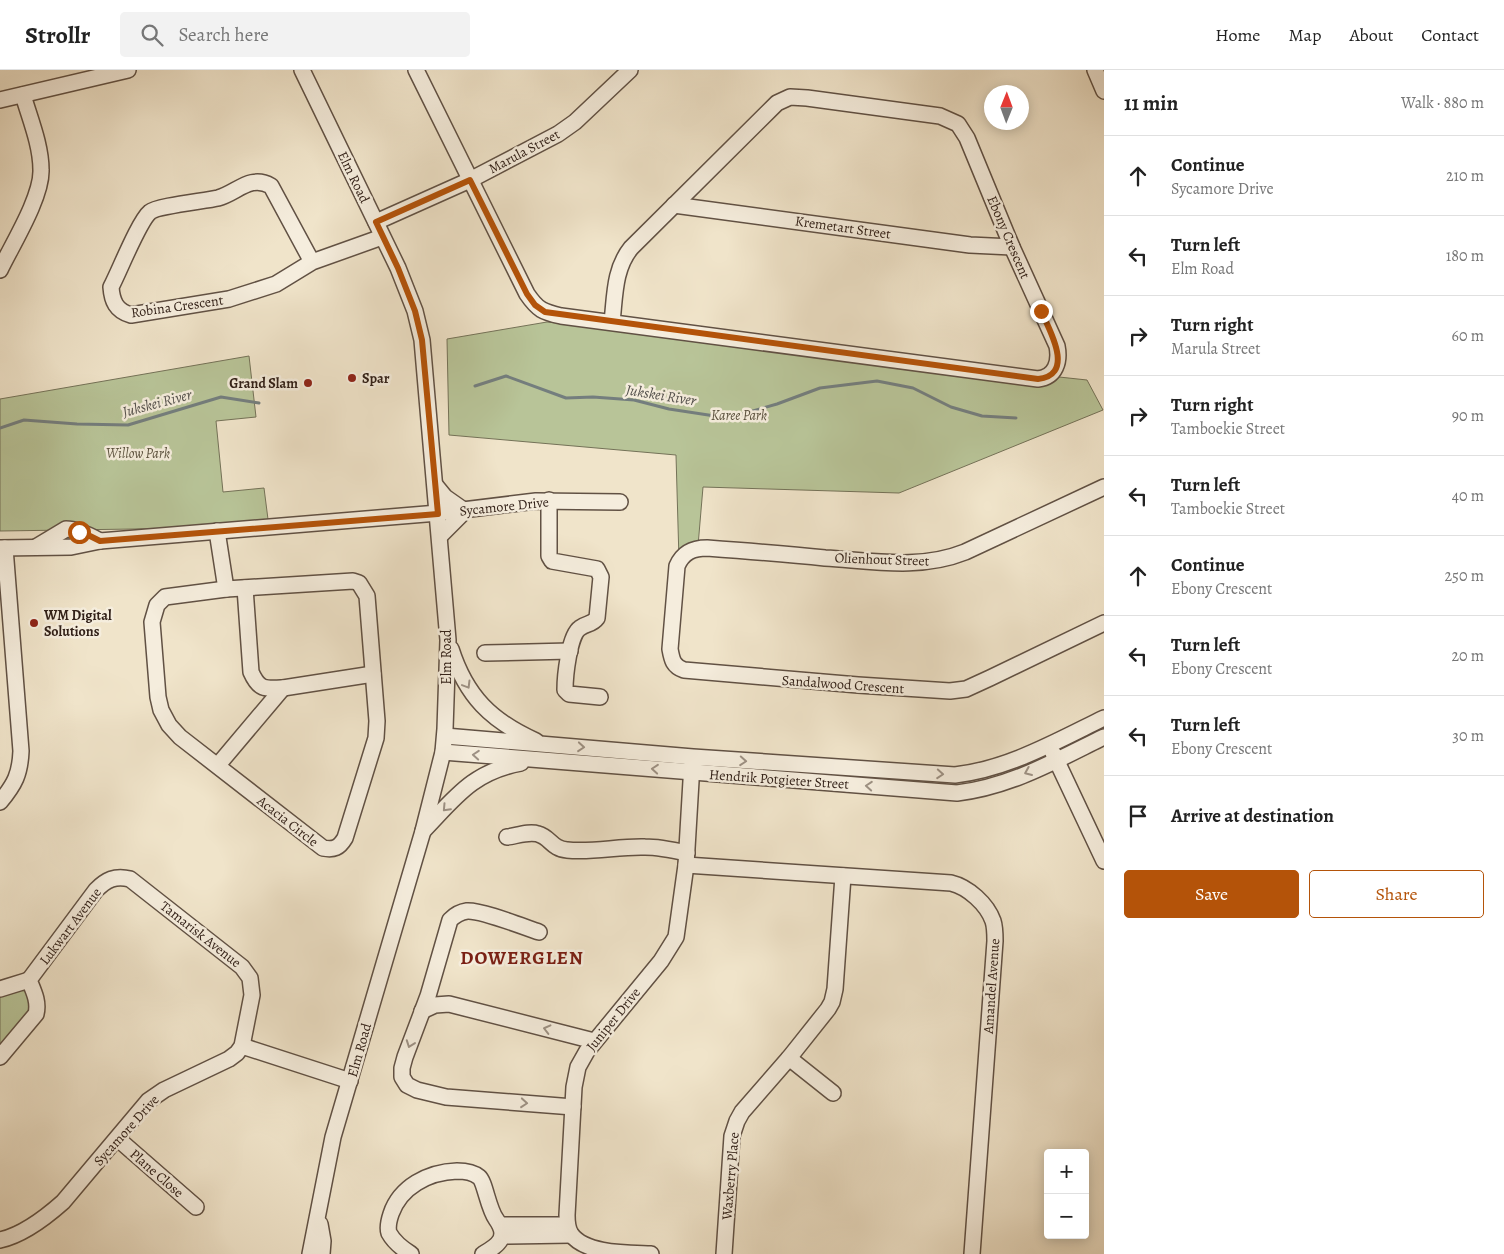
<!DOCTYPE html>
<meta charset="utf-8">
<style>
body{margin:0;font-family:Alegreya,serif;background:#f2f2f2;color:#222}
.controls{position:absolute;right:15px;bottom:15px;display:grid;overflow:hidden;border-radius:5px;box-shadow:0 2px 12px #0003}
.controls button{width:45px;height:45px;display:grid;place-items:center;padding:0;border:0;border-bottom:1px solid #e0e0e0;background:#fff;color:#222;font:25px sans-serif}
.compass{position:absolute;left:984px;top:15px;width:45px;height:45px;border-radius:50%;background:#fff;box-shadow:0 2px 12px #0003;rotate:1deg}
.stop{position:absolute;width:15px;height:15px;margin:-11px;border:4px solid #b45309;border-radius:50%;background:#fff}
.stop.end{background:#b45309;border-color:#fff;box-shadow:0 1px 5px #0008}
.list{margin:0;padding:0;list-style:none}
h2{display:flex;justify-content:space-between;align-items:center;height:65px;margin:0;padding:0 20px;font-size:21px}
h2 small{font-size:16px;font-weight:400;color:#767676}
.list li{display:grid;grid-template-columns:32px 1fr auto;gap:15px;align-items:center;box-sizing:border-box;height:80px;padding:0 20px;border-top:1px solid #e0e0e0}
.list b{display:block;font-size:19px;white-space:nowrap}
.list p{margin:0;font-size:16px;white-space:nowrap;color:#767676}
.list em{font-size:16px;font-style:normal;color:#767676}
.actions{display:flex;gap:10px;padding:15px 20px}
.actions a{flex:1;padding:11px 0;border:1px solid #b45309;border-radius:5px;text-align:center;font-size:18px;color:#b45309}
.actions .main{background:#b45309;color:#fff}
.icon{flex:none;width:28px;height:28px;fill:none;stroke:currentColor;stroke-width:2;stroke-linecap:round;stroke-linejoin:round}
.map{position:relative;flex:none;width:1104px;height:1184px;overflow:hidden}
header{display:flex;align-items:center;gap:30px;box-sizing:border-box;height:70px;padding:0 25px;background:#fff;border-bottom:1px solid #e0e0e0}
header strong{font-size:24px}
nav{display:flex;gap:28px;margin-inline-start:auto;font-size:18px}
.search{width:350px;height:45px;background:#f2f2f2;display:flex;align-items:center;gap:12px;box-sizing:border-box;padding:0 18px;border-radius:5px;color:#767676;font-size:19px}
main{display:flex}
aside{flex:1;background:#fff}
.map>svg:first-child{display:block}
.green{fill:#b8c498;stroke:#747258}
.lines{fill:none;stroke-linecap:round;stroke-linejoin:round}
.stream{stroke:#747e7e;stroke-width:3}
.minor-casing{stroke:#615144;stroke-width:18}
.minor{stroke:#f5eddd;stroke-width:15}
.oneway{stroke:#9d9184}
.route{stroke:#b45309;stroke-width:6}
.poi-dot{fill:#8f2418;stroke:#f5eddd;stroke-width:2}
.labels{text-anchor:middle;stroke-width:5;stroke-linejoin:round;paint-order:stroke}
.street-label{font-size:14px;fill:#312018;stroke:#f5eddd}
.poi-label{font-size:14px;font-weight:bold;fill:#312018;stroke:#f5eddd;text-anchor:start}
.park-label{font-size:14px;font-style:italic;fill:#5a513e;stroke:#f5eddd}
.water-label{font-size:15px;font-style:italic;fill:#524f4b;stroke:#f5eddd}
.district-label{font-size:19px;font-weight:bold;letter-spacing:1px;fill:#7a1f14;stroke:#f5eddd}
</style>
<header>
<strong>Strollr</strong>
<div class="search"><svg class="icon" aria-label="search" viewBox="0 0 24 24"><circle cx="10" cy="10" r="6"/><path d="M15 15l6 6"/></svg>Search here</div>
<nav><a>Home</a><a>Map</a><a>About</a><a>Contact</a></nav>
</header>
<main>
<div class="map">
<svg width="1104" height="1184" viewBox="0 0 1104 1184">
<rect width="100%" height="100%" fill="#f0e4ca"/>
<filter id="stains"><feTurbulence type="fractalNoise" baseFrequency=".004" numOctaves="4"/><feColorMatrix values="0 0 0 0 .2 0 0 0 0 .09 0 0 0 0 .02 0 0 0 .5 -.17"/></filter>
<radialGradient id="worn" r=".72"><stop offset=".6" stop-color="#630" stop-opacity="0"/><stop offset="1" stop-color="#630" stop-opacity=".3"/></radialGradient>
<g class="green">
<path d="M547,252l540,58 16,30 -204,83 -196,-6 -5,59 -19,14 -3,-105 -227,-20 -2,-96z"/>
<path d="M249,286l7,61 -40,4 7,71 41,-4 5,39 -269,4v-132z"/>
<path d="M17,920l8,1 5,6 2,13 -32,38v-53z"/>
</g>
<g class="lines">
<g class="stream">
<path d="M475,316l31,-10 60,22 27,-1 41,3 35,9 59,9 49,-14 43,-16 57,-7 36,7 38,19 31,9 34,2"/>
<path d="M0,358l24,-8 53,4 51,1 93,-28 38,6"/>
</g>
<g class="minor-casing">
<g id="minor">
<path d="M302,0l96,198 17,43 7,29 26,300 -3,89 -2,23 -20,79 -90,306 -23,117"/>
<path d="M416,0l111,224c11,16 16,18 34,22l477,63c18,-2 22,-18 19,-33l-45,-99 -45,-109 -9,-14 -18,-8 -133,-18 -17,-1 -13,6 -146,145c-17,21 -16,48 -19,74"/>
<path d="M1095,0l9,21"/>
<path d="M0,30l128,-30"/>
<path d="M674,135l296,40 42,2"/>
<path d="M376,152l94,-42 88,-46 17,-12 55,-52"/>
<path d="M312,192l-41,-76c-21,-12 -34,7 -53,12 -13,3 -61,8 -68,14 -11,9 -31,60 -39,75 1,14 5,24 20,28l98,-16 47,-15 36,-22 70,-25"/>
<path d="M0,200c12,-25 42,-73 41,-100 0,-25 -11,-51 -18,-75"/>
<path d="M436,416l9,11 20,14 -25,25"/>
<path d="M1104,417l-139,65c-45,18 -92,9 -140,6 -39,-4 -78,-7 -118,-10 -14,0 -24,4 -30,18l-7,83c2,11 3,17 14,21l174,15 92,6 16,-2 24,-11 114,-55"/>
<path d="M549,430v56l3,5 45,8 4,8 -4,41c-5,7 -11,5 -17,10 -11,7 -15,49 -15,62l4,4 31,3"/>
<path d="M217,461l9,58"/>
<path d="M36,477l30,-18c11,0 25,7 34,12"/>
<path d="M0,478l71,-1 29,-6 338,-28 98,-12 84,1"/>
<path d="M353,511l6,2 8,13 10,125 -1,17 -31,100c-6,10 -11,12 -22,10l-143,-111 -11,-12 -8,-15 -3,-13 -6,-75 5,-17 8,-8 61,-8z"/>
<path d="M245,518l6,84c8,18 14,17 32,16l90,-14"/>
<path d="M451,579c15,47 40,72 85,92"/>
<path d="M485,583l85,-2"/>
<path d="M445,666l248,21 262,18c53,-6 102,-34 149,-57"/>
<path d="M443,682l514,41c53,-6 100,-33 147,-56"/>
<path d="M1053,683l51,108"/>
<path d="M218,695l65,-77"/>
<path d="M0,732c15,-18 20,-28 21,-51l-16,-203"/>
<path d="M423,761c32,-33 49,-59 98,-68"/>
<path d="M507,767c9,-1 22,-6 31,-3 12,3 14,15 29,16 25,3 52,-4 78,-3 14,0 28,3 42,6"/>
<path d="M686,795l265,18c17,4 36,21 42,38 2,6 2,14 2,20l-23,313"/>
<path d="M539,862c-15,-5 -58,-22 -72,-21 -7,1 -12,4 -17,9l-22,76 -23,61 -3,11v9l5,8 10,5 29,7 127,10"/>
<path d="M0,919l29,-9"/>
<path d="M422,941l13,-6 14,-1 145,37"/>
<path d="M242,976l108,35"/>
<path d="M0,987l36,-43c3,-12 -2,-22 -7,-34l67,-90c10,-10 19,-15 34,-11l112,88 8,11 2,17 -10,51 -5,7 -8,6 -65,31 -16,11 -85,101c-18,16 -40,33 -63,38"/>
<path d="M789,988l44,35"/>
<path d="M118,1069l78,68"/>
<path d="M320,1154l3,17 -1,13"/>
<path d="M500,1155h59"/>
<path d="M502,1166l69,-1"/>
<path d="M411,1184c-8,-5 -17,-12 -22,-21 -2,-6 0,-13 2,-19 9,-27 37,-42 66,-43 7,0 16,1 22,6 6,5 9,31 17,42 13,18 3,26 -13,35"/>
<path d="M651,1184c-24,-1 -66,0 -80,-20 -4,-6 -4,-13 -4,-19l7,-128 4,-20 9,-16 74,-90 15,-24 10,-72 6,-101"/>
<path d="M724,1184l8,-118 5,-15 5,-9 47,-54 39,-49 4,-7 3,-13 8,-113"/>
</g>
</g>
<use href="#minor" class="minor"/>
</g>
<defs><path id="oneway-chevron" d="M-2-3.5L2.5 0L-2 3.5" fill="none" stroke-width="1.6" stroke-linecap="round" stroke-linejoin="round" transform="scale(1.25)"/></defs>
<g class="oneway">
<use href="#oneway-chevron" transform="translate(467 615) rotate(59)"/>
<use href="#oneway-chevron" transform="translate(581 677) rotate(5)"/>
<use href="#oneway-chevron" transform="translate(476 685) rotate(-176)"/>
<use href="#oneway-chevron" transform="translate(743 691) rotate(4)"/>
<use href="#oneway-chevron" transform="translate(655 699) rotate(-175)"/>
<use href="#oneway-chevron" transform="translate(1028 702) rotate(157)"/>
<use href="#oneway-chevron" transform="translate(940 704) rotate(4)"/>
<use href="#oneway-chevron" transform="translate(869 716) rotate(-176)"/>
<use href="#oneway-chevron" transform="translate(446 738) rotate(133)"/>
<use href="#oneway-chevron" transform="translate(547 959) rotate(-166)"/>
<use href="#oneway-chevron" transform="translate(410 974) rotate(110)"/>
<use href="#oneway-chevron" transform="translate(524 1033) rotate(5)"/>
</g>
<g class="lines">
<path class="route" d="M79,462l11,4 10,5 338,-27 -16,-174 -7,-29 -17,-43 -22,-46 94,-42 57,114 8,11 10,7 493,67c38,-4 11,-50 3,-68"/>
</g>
<g class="poi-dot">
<circle cx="352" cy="308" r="5"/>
<circle cx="308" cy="313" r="5"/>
<circle cx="34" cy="553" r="5"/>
</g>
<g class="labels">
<g class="street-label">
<text transform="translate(524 81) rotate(-28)" y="5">Marula Street</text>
<text transform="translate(354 107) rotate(64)" y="5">Elm Road</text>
<text transform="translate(843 157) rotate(8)" y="5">Kremetart Street</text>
<text transform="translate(1009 167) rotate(67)" y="5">Ebony Crescent</text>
<text transform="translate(177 236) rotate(-8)" y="5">Robina Crescent</text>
<text transform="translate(504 436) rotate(-6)" y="5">Sycamore Drive</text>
<text transform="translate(882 489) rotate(2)" y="5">Olienhout Street</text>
<text transform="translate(446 587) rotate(-90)" y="5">Elm Road</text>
<text transform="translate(843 614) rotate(4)" y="5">Sandalwood Crescent</text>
<text transform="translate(779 709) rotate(4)" y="5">Hendrik Potgieter Street</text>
<text transform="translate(288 751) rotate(38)" y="5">Acacia Circle</text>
<text transform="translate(70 856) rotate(-53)" y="5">Lukwart Avenue</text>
<text transform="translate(201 864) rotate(38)" y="5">Tamarisk Avenue</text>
<text transform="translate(991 916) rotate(-86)" y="5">Amandel Avenue</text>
<text transform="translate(613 949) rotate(-51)" y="5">Juniper Drive</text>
<text transform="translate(359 980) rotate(-74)" y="5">Elm Road</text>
<text transform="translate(126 1060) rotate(-48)" y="5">Sycamore Drive</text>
<text transform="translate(157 1103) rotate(41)" y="5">Plane Close</text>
<text transform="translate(730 1106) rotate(-85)" y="5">Waxberry Place</text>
</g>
<g class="poi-label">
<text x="362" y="313">Spar</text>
<text x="298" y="318" text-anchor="end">Grand Slam</text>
<text x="44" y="550">WM Digital<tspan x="44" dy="16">Solutions</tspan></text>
</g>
<g class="park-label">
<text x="739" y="350">Karee Park</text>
<text x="138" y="388">Willow Park</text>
</g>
<g class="water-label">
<text transform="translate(661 325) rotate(9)" y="5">Jukskei River</text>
<text transform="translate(157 333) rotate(-15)" y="5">Jukskei River</text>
</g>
<g class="district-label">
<text x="522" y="894">DOWERGLEN</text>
</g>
</g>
<rect width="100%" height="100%" filter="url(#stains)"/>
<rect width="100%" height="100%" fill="url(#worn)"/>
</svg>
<div class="controls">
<button>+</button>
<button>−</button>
</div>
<svg class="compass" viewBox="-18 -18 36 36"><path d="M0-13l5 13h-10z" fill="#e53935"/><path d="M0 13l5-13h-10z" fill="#767676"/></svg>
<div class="stop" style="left:79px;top:462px"></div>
<div class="stop end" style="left:1041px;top:241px"></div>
</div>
<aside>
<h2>11 min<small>Walk · 880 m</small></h2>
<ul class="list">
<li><svg class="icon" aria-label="ahead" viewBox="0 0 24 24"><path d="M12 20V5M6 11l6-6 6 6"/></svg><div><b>Continue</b><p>Sycamore Drive</p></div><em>210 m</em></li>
<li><svg class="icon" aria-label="left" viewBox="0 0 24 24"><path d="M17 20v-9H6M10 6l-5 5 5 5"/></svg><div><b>Turn left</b><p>Elm Road</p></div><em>180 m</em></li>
<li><svg class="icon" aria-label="right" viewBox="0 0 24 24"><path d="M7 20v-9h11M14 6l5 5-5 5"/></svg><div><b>Turn right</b><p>Marula Street</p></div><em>60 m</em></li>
<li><svg class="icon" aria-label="right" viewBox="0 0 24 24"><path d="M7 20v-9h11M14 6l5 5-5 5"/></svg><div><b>Turn right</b><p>Tamboekie Street</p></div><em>90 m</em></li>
<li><svg class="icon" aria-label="left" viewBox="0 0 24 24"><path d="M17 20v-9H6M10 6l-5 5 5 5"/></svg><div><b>Turn left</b><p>Tamboekie Street</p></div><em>40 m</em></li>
<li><svg class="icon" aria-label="ahead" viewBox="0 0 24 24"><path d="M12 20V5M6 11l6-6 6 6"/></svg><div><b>Continue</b><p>Ebony Crescent</p></div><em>250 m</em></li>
<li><svg class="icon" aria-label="left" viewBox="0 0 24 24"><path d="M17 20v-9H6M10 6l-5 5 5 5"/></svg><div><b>Turn left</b><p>Ebony Crescent</p></div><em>20 m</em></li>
<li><svg class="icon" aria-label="left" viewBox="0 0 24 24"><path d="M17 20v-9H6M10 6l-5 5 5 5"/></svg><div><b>Turn left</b><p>Ebony Crescent</p></div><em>30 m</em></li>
<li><svg class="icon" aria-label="arrive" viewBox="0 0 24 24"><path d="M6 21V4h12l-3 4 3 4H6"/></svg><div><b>Arrive at destination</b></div></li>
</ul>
<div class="actions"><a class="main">Save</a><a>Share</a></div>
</aside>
</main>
